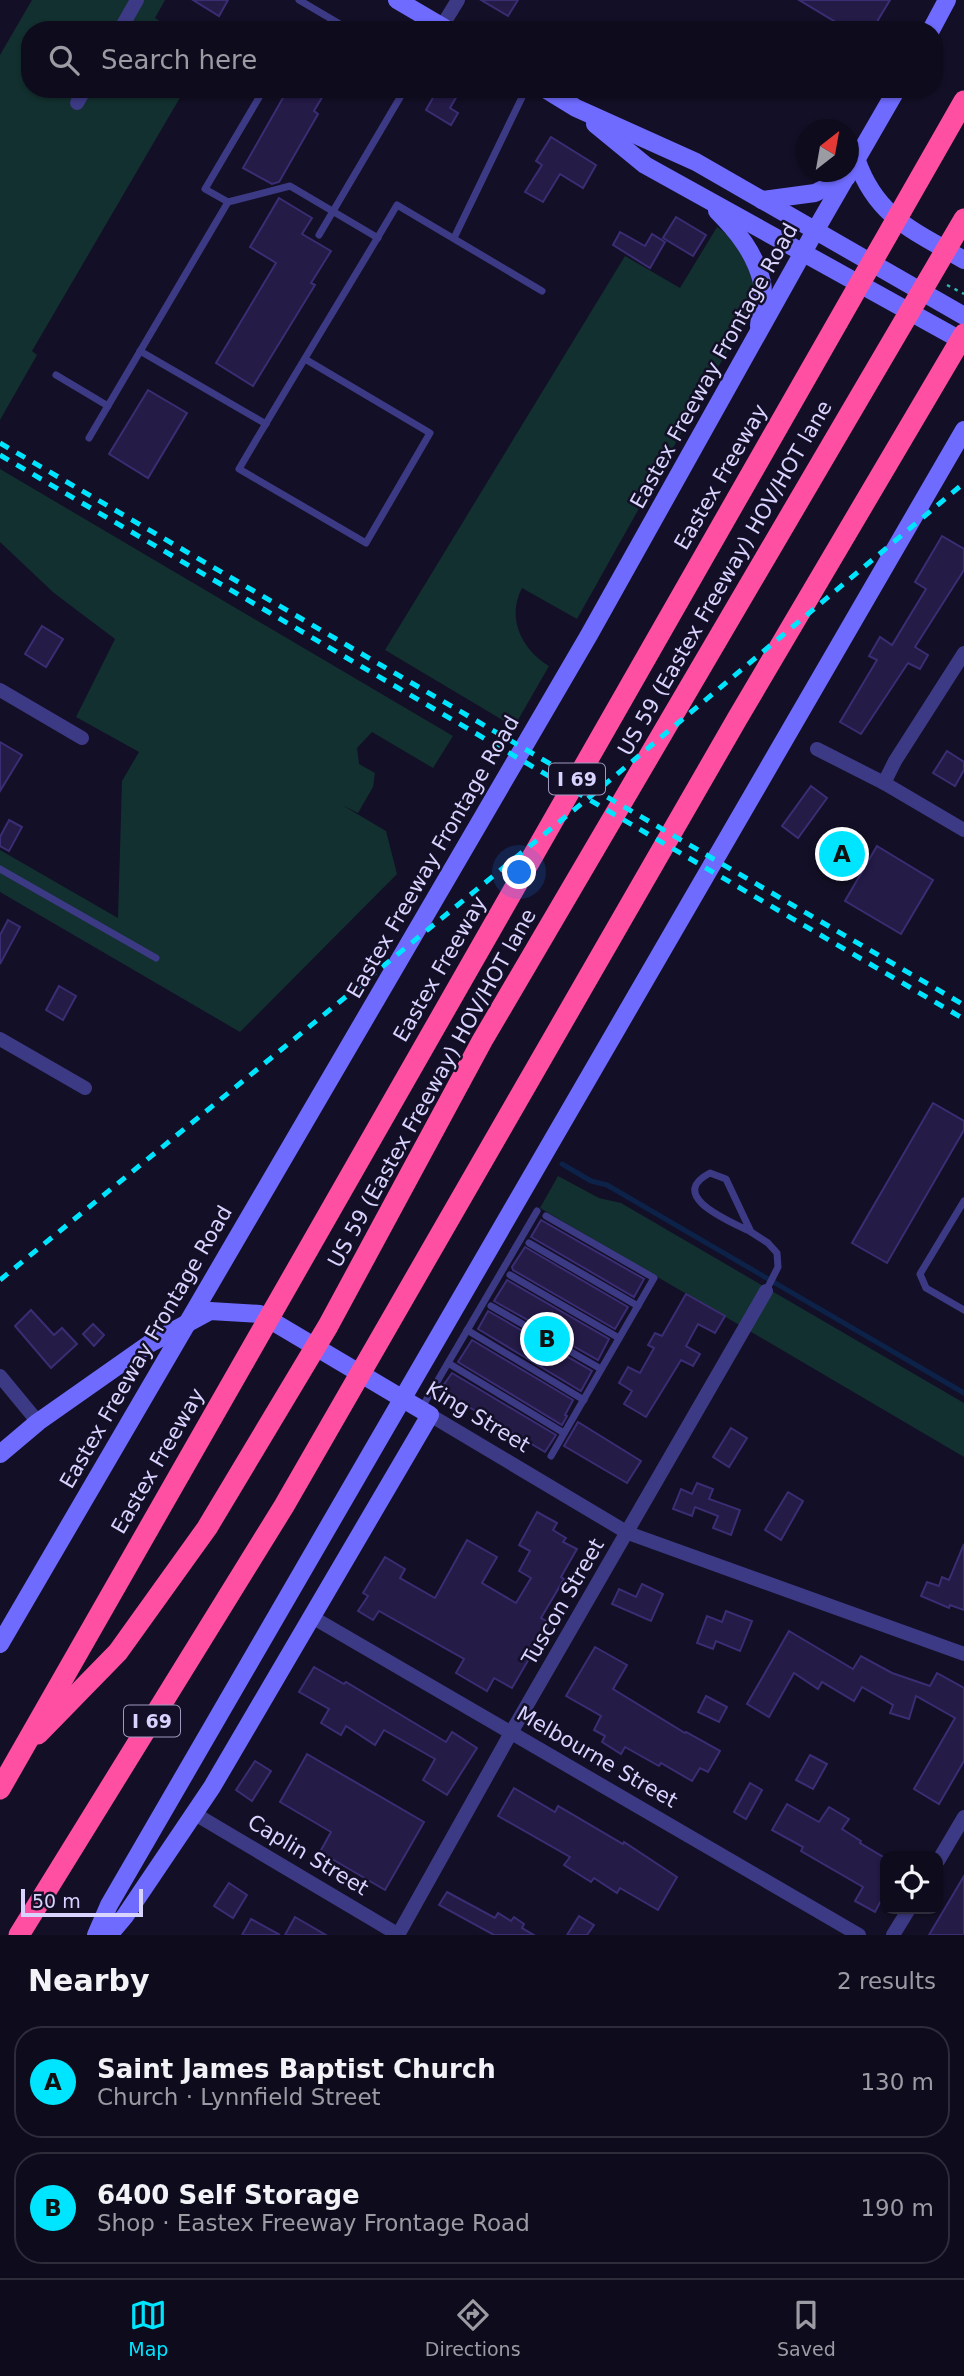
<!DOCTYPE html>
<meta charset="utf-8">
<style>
body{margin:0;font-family:"DejaVu Sans",sans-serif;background:#171425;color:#f1f3f6}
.controls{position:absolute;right:21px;bottom:21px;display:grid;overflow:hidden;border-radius:14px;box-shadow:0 2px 5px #0004}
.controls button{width:63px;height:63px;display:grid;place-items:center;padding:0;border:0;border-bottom:2px solid #2e2b3b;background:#0e0b1c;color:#f1f3f6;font:35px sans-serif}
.compass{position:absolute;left:796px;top:119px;width:63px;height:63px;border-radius:50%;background:#0e0b1c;box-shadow:0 2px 5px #0004;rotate:31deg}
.scale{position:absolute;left:21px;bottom:18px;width:122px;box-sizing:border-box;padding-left:7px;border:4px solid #d9d4ff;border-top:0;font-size:19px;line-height:24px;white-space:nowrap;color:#d9d4ff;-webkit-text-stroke:5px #130f26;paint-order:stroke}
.you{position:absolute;left:520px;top:873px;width:24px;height:24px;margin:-18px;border:5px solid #fff;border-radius:50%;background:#1a73e8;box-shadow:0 0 0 10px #1a73e833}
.badge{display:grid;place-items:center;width:46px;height:46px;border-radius:50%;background:#00e5ff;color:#111;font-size:23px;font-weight:700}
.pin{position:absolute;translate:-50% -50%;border:4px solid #fff;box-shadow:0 2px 7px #0006}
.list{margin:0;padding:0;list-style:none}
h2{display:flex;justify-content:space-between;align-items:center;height:91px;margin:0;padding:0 28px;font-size:30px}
h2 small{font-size:23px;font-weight:400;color:#9b9ba3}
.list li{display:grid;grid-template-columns:46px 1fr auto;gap:21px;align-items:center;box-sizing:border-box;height:112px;margin:0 14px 14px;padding:0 14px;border:2px solid #2e2b3b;border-radius:28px}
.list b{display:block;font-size:26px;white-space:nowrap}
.list p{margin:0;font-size:23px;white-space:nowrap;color:#9b9ba3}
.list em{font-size:23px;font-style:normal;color:#9b9ba3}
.icon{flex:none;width:38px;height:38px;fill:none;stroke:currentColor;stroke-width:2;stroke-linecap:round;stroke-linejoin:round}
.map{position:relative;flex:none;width:964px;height:1935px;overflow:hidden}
.search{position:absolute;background:#0e0b1c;box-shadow:0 2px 5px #0004;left:21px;right:21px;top:21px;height:77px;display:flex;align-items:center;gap:18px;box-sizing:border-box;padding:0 24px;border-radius:28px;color:#9b9ba3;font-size:26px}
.sheet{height:343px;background:#0e0b1c}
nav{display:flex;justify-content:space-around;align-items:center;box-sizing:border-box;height:98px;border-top:2px solid #2e2b3b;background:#0e0b1c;font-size:19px;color:#9b9ba3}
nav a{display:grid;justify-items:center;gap:4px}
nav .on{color:#00e5ff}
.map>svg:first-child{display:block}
.green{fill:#12302f}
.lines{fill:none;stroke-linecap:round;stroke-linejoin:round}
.stream{stroke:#0c2248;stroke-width:5}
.building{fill:#241b47;stroke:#3b2d73;stroke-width:2}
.path{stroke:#2fb8b0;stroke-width:2.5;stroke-dasharray:3.5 5;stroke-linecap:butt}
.lane{stroke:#3d3a85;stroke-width:7}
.street{stroke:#3d3a85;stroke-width:14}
.secondary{stroke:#6f6bff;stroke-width:18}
.highway{stroke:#ff4fa3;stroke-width:21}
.rail{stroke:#00e5ff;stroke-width:5;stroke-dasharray:10 9;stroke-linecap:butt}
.labels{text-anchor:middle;stroke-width:5;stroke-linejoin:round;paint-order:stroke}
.shield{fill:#130f26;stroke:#9e99be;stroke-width:2}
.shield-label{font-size:19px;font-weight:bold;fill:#d9d4ff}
.street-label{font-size:21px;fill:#d9d4ff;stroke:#130f26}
</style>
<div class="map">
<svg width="964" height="1935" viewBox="0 0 964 1935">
<rect width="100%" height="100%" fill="#130f26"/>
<g class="green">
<path d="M32,0h133l-10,18 18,12h-143v59h155l-153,262 5,4 -37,65v-365z"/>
<path d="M717,227c25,16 34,42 40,71l-180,321 -55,-31c-16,30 0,62 27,78l-35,61 -129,-77 240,-394 55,32z"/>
<path d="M0,469l453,267 -20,32 -61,-36 -15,16 2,16 16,9 -2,14 -15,26 -16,-8 44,26 11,43 -157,158 -240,-140v-42l118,68 4,-137 17,-29 -63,-35 39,-78 -61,-46 -54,-51z"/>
<path d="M558,1176l41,22 22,5 343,200v54l-424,-249z"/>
</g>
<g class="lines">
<path class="stream" d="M562,1164l29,17 16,4 357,208"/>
</g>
<g class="building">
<path d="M193,0h35l-9,16z"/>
<path d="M481,0h37l-10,16z"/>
<path d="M799,0h91l-18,30h-23z"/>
<path d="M288,89h39l-13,22 4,3 -39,68 -7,2 -29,-16z"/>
<path d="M438,89h23l-11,19 8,5 -7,12 -25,-15z"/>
<path d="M551,137l45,28 -13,23 -23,-14 -17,28 -18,-10 17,-27 -6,-4z"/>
<path d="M279,198l33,20 -10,16 29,17 -20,32 4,2 -62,101 -37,-23 60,-100 -26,-16z"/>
<path d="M676,217l30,18 -13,21 -30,-18z"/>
<path d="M620,232l25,14 7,-12 13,8 -15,26 -37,-23z"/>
<path d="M148,390l39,23 -39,65 -39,-24z"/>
<path d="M942,536l22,13v21l-49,77 13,8 -8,14 -12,-6 -47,71 -21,-12 37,-62 -8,-4 11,-19 12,8 34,-56 -11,-7z"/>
<path d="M42,626l21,13 -17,28 -21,-13z"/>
<path d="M0,742l22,13 -22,36z"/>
<path d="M947,751l17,11v8l-9,16 -22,-13z"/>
<path d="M811,786l16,12 -29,40 -16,-12z"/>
<path d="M9,820l13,7 -13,24 -9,-5v-9z"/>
<path d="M877,846l56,34 -32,54 -56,-33z"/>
<path d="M8,920l12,7 -20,37v-29z"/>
<path d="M59,986l17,10 -13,24 -17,-10z"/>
<path d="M933,1103l31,18v9l-77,133 -35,-20z"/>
<path d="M541,1220l103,59 -10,18 -103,-60z"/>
<path d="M525,1247l103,60 -13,22 -102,-59 -1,-3z"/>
<path d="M507,1280l102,59 -11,21 -104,-59z"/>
<path d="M686,1294l39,22 -10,17 -17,-9 -12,22 14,8 -7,12 -12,-6 -35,57 -22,-13 8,-13 -13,-8 9,-16 12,6 14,-25 -6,-3 7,-12 7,3z"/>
<path d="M31,1310l23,25 8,-7 15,16 -26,24 -36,-42z"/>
<path d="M488,1311l104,60 -11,20 -103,-62z"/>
<path d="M93,1324l11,11 -10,11 -11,-12z"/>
<path d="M472,1340l101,60 -8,15 2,1 -5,9 -104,-63z"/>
<path d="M452,1373l104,62 -11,17 -105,-62z"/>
<path d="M578,1422l63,39 -14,22 -63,-37z"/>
<path d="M731,1428l16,10 -18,29 -16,-10z"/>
<path d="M697,1483l16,6 -4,10 31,11 -9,25 -18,-7 5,-12 -23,-9 -3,9 -19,-7 8,-20 11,5z"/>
<path d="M788,1492l15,9 -22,39 -16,-10z"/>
<path d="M537,1512l20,11 -4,7 13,8 -3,4 14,7 -16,28 3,2 -23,39 9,5 -38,65 -18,-10 -7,13 -31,-18 8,-14 -85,-48 -6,9 -15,-9 10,-15 -5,-3 22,-36 20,12 -5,9 35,20 32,-58 30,17 -15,26 34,20 15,-25 -12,-7 11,-20 -11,-6z"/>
<path d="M964,1544v66l-14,-5 -1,3 -28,-12 6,-14 12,4 3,-9 7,3z"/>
<path d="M642,1584l21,10 -12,27 -39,-17 7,-15 17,8z"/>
<path d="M726,1611l26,10 -12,30 -24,-10 -3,8 -16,-6 10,-27 15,6z"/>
<path d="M789,1631l64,38 8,-13 31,17 38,13 7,-13 27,15v73l-25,43 -25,-15 41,-71 -39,-22 -7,23 -19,-6 3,-8 -31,-18 -8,14 -32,-19 -4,7 -24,-16 -25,44 -22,-13z"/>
<path d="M595,1647l32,18 -14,24 72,44 1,-1 34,19 -12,21 -8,-4 -8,13 -31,-18 -2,3 -34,-19 -4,7 -19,-12 3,-6 -11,-6 7,-14 -35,-20z"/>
<path d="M314,1667l30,17 2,-2 100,60 6,-10 25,16 -30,47 -24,-15 12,-21 -51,-29 -9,15 -29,-19 -5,9 -20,-12 8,-14 -30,-17z"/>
<path d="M706,1696l21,11 -8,15 -21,-10z"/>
<path d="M307,1754l117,68 -39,68 -65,-38 11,-20 -51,-30z"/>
<path d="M810,1755l17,9 -14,25 -17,-9z"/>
<path d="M255,1761l16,10 -19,30 -16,-11z"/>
<path d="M750,1783l12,7 -16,29 -12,-7z"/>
<path d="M514,1788l41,24 3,-6 65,38 1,-2 53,35 -19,33 -38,-22 -3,5 -23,-15 -3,4 -27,-17 6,-8 -72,-41z"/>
<path d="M787,1804l32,18 10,-15 20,12 -7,10 19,12 -1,2 25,15v35l-10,19 -20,-11 8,-14 -62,-36 2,-4 -31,-17z"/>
<path d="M964,1876v59h-35l22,-37z"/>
<path d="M229,1883l18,12 -14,23 -19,-12z"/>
<path d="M447,1892l48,26 3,-5 13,8 3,-4 10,7 -2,4 12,7h-40l-55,-30z"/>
<path d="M579,1916l15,9 -7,10h-20z"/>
<path d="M295,1917l31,18h-41z"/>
<path d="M251,1919l29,16h-38z"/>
</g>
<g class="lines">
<path class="path" d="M947,285l17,9"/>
<g class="lane">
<path d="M299,0l51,30"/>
<path d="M228,202l-23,-13 59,-100"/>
<path d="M319,235l86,-146"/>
<path d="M454,238l72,-149"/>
<path d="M140,351l126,73"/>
<path d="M305,359l125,74 -64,110 -127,-74c52,-89 106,-176 158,-264l145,86"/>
<path d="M56,375l52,31"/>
<path d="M89,438l139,-236 62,-16 88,52"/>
<path d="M0,869l156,89"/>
<path d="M964,1201l-44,73 6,14 38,22"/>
<path d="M546,1216l108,62 -103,178"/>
<path d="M751,1232c-19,-10 -86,-36 -41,-59l16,6 25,53 17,11 9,10 1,14 -12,24"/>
<path d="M529,1243l109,63"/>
<path d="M510,1275l109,63"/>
<path d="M491,1306l110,63"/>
<path d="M467,1330l117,70"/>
<path d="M448,1363l116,70"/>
<path d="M421,1409l116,-198"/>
</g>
<g class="street">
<path d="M442,26l16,-26"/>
<path d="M120,30l17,-30"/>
<path d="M77,103l8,-14"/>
<path d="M0,690l82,48"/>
<path d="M817,749l67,34 80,47"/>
<path d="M884,783l11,-22 69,-108"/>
<path d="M0,1039l85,49"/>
<path d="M0,1376l38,46"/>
<path d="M430,1415l198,118 336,121"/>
<path d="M312,1617l547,318"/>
<path d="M195,1814l204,121"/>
<path d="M938,1861l26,-44"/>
<path d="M398,1935l114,-204 254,-440"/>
<path d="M893,1935l16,-26"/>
</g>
<g class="secondary">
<path d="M397,0l51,30"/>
<path d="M931,30l16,-30"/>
<path d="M545,89l31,19 120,54 268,154"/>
<path d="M595,124l50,41 319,177"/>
<path d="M857,161c20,57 59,71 107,99"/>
<path d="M762,200l53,-7 32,-16"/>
<path d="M717,211c20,20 38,42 45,71 3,13 -2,31 -3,44"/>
<path d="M0,1454l38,-32 111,-78 61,-33 50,3 170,101 -218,372 -87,129 -16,19"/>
<path d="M0,1644l589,-1009 226,-404 82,-142"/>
<path d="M96,1935l13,-30 855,-1475"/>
</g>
<g class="highway">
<path d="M38,1734l80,-82 89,-124 121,-202 154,-285 482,-822"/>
<path d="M0,1789l964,-1688"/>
<path d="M19,1935l265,-429 453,-787 227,-385"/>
</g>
<g class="rail">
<path d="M0,443l964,562"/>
<path d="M0,455l964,564"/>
<path d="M0,1280l597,-489 367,-308"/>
</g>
</g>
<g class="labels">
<g class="shield">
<rect x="549" y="763.5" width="56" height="31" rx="5"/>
<rect x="124" y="1705.5" width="56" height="31" rx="5"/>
</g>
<g class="shield-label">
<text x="577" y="786">I 69</text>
<text x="152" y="1728">I 69</text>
</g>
<g class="street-label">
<text transform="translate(714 366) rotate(-61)" y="7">Eastex Freeway Frontage Road</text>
<text transform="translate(721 477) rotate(-60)" y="7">Eastex Freeway</text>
<text transform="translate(725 578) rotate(-60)" y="7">US 59 (Eastex Freeway) HOV/HOT lane</text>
<text transform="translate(433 857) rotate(-60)" y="7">Eastex Freeway Frontage Road</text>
<text transform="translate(440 969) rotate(-60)" y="7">Eastex Freeway</text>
<text transform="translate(432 1088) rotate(-61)" y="7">US 59 (Eastex Freeway) HOV/HOT lane</text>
<text transform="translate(146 1347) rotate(-60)" y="7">Eastex Freeway Frontage Road</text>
<text transform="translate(478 1417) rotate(31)" y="7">King Street</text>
<text transform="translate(158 1461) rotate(-60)" y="7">Eastex Freeway</text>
<text transform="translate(563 1602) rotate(-60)" y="7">Tuscon Street</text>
<text transform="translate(597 1757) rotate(30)" y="7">Melbourne Street</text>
<text transform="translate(308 1855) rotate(31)" y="7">Caplin Street</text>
</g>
</g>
</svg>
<div class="controls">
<button><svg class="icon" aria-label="locate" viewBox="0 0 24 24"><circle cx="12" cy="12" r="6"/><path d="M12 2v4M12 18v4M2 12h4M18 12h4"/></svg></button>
</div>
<svg class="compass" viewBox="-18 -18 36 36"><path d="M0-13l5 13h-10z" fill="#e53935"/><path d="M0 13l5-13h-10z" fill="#9b9ba3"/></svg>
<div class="scale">50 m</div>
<div class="you"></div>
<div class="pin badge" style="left:842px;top:854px">A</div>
<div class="pin badge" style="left:547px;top:1339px">B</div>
<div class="search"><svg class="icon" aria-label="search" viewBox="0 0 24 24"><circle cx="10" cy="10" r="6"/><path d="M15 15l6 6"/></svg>Search here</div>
</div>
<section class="sheet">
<h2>Nearby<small>2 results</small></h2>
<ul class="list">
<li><span class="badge">A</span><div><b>Saint James Baptist Church</b><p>Church · Lynnfield Street</p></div><em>130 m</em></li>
<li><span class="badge">B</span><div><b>6400 Self Storage</b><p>Shop · Eastex Freeway Frontage Road</p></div><em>190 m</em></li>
</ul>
</section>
<nav>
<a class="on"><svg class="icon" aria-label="map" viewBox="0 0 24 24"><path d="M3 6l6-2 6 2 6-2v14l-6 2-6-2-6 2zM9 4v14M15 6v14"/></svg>Map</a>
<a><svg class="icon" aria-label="directions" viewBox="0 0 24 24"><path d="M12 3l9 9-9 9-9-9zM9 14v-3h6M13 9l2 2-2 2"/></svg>Directions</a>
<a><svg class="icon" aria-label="saved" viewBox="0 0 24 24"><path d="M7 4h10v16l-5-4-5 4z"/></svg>Saved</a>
</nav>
